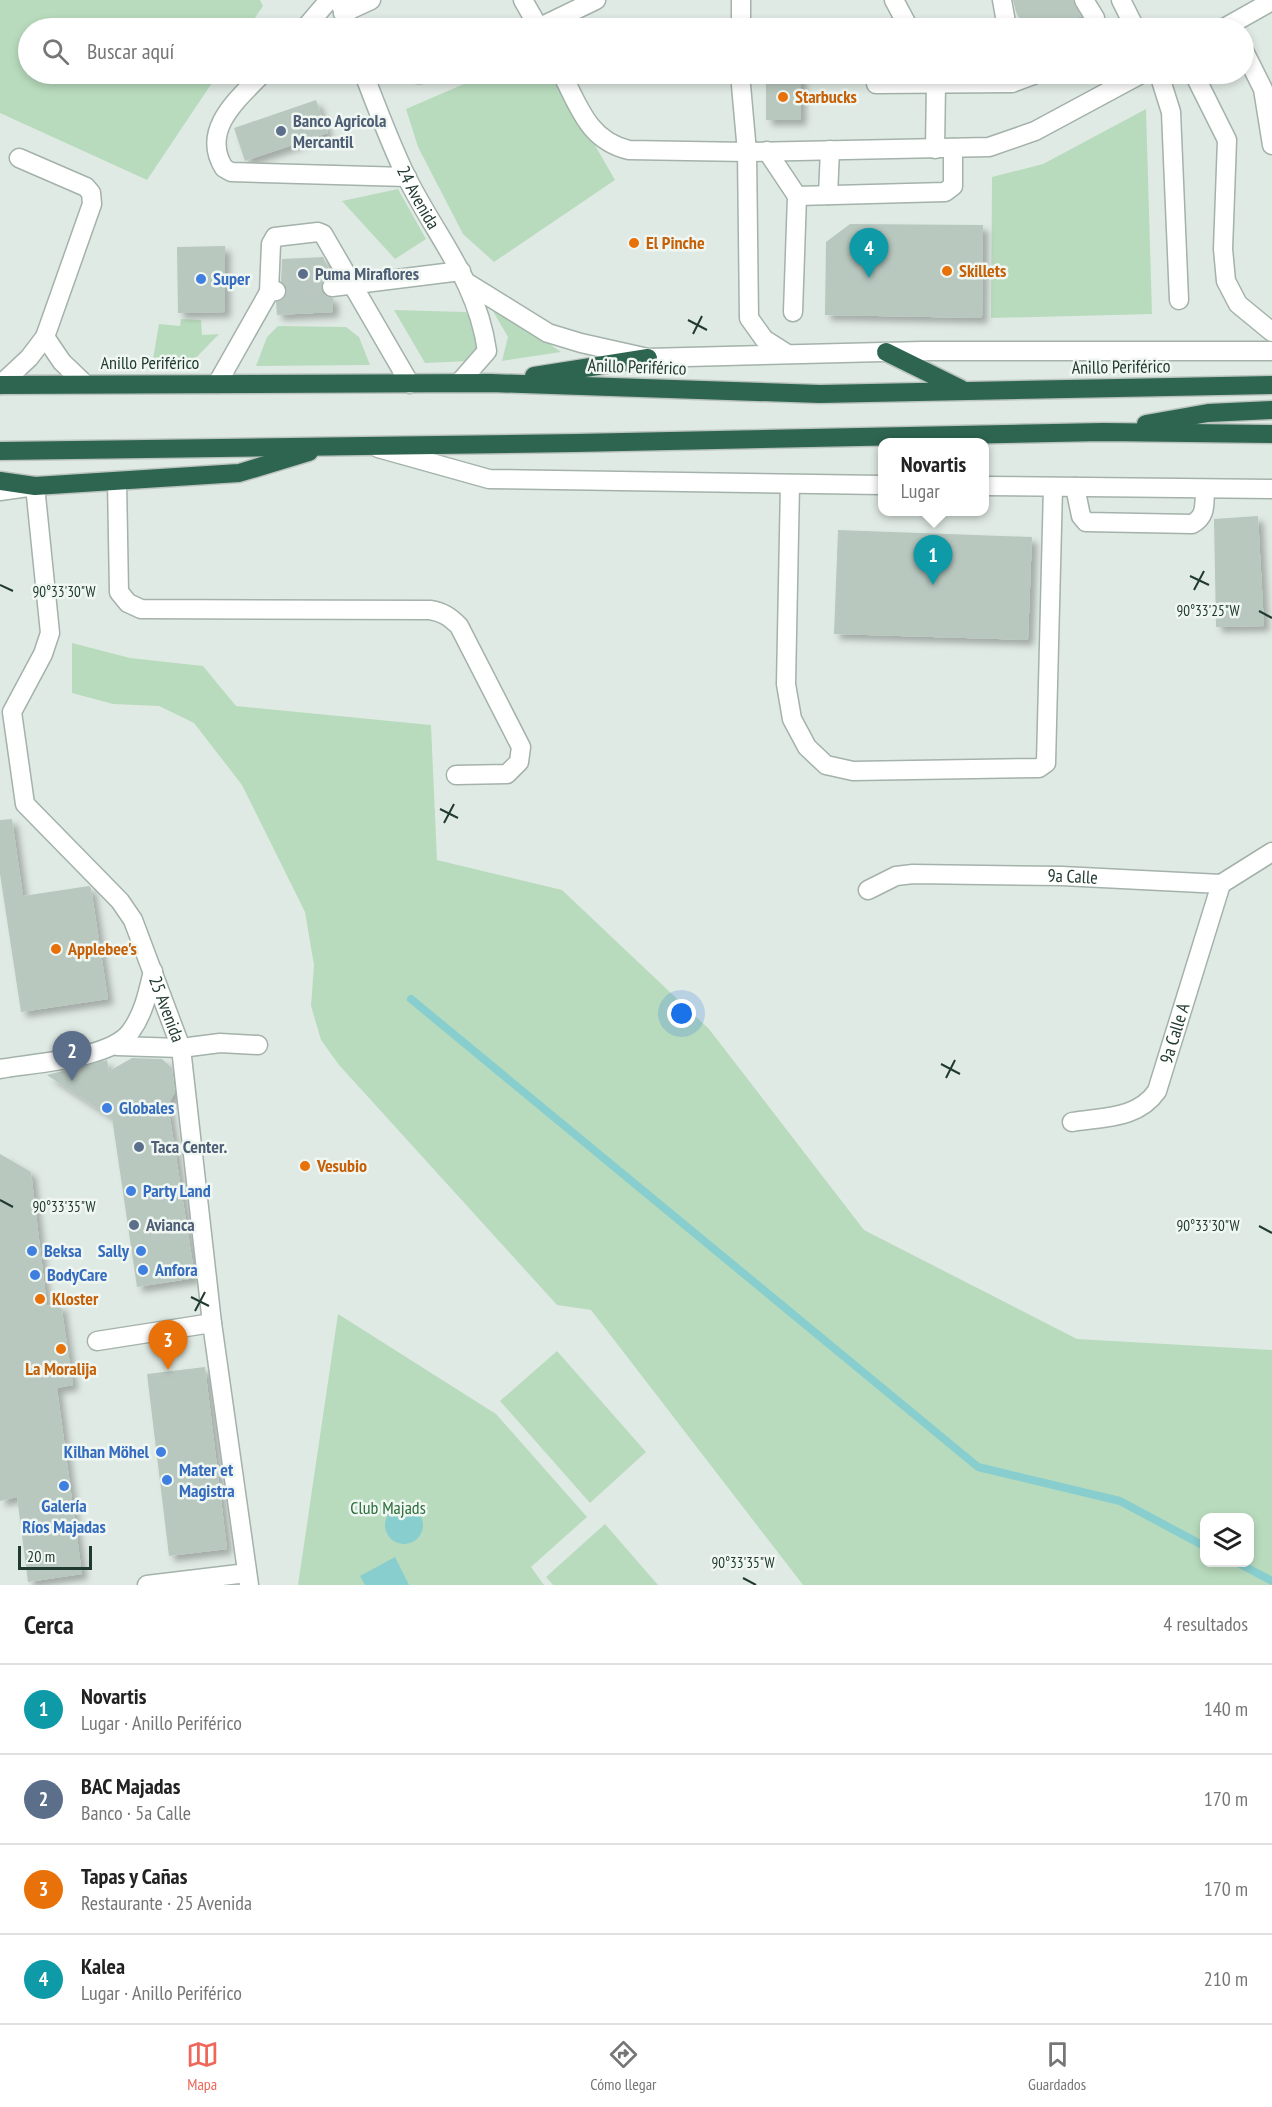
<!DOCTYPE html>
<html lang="es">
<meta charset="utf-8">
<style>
body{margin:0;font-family:"PT Sans Narrow",sans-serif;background:#f6f6f6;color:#222}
.controls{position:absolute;right:18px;bottom:18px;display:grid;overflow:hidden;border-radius:12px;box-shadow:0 3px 9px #0003}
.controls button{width:54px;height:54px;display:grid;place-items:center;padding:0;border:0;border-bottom:2px solid #e0e0e0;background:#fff;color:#222;font:30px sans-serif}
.scale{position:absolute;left:18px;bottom:15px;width:74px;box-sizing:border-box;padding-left:6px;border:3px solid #213a2f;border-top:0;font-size:16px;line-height:21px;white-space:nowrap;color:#213a2f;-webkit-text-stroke:4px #f0f7f2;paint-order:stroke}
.you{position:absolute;left:682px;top:1014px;width:21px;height:21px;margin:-15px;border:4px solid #fff;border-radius:50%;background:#1a73e8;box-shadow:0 0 0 9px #1a73e833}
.badge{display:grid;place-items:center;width:39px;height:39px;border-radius:50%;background:#ee675a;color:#fff;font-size:20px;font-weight:700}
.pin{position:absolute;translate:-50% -50px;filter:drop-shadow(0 2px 3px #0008)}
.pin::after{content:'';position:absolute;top:32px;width:21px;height:18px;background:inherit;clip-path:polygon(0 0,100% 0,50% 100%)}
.popup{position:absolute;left:878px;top:438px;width:111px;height:78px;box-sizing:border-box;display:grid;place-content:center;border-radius:12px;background:#fff;filter:drop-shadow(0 2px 4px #0005);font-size:20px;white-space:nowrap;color:#767676}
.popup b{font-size:22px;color:#222}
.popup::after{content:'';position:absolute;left:50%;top:100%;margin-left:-12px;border:12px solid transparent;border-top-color:#fff}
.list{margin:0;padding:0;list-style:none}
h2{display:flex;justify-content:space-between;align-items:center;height:78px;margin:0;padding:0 24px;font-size:26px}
h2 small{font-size:20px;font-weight:400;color:#767676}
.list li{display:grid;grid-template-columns:39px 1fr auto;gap:18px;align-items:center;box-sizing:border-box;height:90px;padding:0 24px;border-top:2px solid #e0e0e0}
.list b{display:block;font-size:22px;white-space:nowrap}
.list p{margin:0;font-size:20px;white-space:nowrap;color:#767676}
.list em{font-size:20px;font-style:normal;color:#767676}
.icon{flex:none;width:33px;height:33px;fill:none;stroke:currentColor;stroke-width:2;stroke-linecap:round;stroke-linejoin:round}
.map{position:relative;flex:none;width:1272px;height:1585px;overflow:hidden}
.search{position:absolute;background:#fff;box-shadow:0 3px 9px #0003;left:18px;right:18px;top:18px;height:66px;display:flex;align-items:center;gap:15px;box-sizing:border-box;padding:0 21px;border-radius:33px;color:#767676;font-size:22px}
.sheet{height:438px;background:#fff}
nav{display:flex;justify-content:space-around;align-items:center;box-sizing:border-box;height:84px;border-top:2px solid #e0e0e0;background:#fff;font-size:16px;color:#767676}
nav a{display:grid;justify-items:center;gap:3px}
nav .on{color:#ee675a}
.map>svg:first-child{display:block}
.green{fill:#b9dbbd;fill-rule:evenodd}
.water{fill:#88cece}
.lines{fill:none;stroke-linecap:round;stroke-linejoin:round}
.stream{stroke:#88cece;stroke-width:8}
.building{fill:#b8c8bf;filter:url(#shadow)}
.minor-tunnel{stroke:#bac7c0;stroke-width:18;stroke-dasharray:18 9;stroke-linecap:butt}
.minor-casing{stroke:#a3b2aa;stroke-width:21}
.highway-casing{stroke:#bcc4c1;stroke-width:21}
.minor{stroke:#fff;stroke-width:18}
.highway{stroke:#2e6551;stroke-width:18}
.ticks{fill:none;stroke:#213a2f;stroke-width:2}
.food-dot{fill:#e8710a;stroke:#f0f7f2;stroke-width:2}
.service-dot{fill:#5c6f8a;stroke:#f0f7f2;stroke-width:2}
.shop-dot{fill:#3f7fe0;stroke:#f0f7f2;stroke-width:2}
.labels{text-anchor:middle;stroke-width:5;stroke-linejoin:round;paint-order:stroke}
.food-label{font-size:18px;font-weight:bold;fill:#c56008;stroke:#f0f7f2;text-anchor:start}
.service-label{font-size:18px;font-weight:bold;fill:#4e5e75;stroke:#f0f7f2;text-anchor:start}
.street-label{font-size:18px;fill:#213a2f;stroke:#f0f7f2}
.shop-label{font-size:18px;font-weight:bold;fill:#366cbe;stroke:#f0f7f2;text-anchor:start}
.park-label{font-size:18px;fill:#2c6f3c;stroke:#f0f7f2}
.ticks-label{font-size:15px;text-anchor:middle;fill:#213a2f;stroke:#f0f7f2;stroke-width:5;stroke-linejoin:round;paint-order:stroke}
</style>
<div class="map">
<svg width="1272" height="1585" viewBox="0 0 1272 1585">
<defs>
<filter id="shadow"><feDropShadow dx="5.5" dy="5.5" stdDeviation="3" flood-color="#0004"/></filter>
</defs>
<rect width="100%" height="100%" fill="#e0eae4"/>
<g class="green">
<path d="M0,0h260l3,6 -15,22h-220v46h190l-71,106 -147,-67z"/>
<path d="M487,74h67l61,106 -121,82 -31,-28 -45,-87 -12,-38z"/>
<path d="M1146,109l6,205 -161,4 1,-141 51,-13z"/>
<path d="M398,189l28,50 -31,20 -53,-58z"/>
<path d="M487,301l74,51 -59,9 6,-24z"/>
<path d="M394,310l72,2c14,22 20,25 4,49l-45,2z"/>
<path d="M181,319l20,1 1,15 17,-1 -34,35 -33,-4 7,-41 21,2z"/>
<path d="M278,326l68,1 13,10 11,28 -114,1 11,-29z"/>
<path d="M72,643l58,15 73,8 33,40 195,19 6,135 125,30 147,139 155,201 213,109 195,11v235h-469l-212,-275 -34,-5 -218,-240 -18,-25 -10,-34 3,-41 -9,-53 -63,-127 -48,-62 -35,-17 -46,-2 -41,-11zM1204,1518h46v44h-46z"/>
<path d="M338,1314l158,100 91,103 -56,50 13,18h-246z"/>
<path d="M557,1351l89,101 -56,51 -90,-102z"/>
<path d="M605,1524l53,61h-105l-7,-8z"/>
</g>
<g class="water">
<circle cx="404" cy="1525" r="19"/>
<path d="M395,1557l14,28h-44l-5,-9z"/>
</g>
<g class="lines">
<g class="stream">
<path d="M411,999l567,468 142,34 84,45"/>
<path d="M1236,1562l36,19"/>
</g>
</g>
<g class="building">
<path d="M1013,0h60l8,16 -24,12h-33l-8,-16z"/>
<rect x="766" y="74" width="35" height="46"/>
<path d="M316,100l12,33 -83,28 -11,-33z"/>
<path d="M850,224l133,1 -1,93 -157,-3 1,-73z"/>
<path d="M225,246v66l-47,1 -1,-66z"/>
<path d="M323,257l9,19 -7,2 -4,11 2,5 10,4v14l-56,3 -1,-13 7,-3 4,-9 -6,-9 1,-22z"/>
<path d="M1258,516l6,110 -48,1 -2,-108z"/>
<path d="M838,530l194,7 -4,103 -194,-6z"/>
<path d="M12,819l11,77 66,-10 2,2 17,111 -87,13 -21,-138v-54z"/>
<path d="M132,1058l30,1 10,9 3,24 -7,13 27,173 -58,9 -25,-169 -65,-43 60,-15 2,11z"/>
<path d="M0,1154l31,18 16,134 14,-2 12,81 -16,3 25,186 -54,8 -11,-85 -17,4z"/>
<path d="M205,1367l22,182 -58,7 -22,-182z"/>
</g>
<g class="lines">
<path class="minor-tunnel" d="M276,291l56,-4"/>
<g class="minor-casing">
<g id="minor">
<path d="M523,0l16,28"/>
<path d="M894,0l15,28"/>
<path d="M1002,0l5,28"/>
<path d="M1084,0l11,18 1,10"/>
<path d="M1121,0l14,28"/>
<path d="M340,2l9,26"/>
<path d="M343,13l28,-13"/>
<path d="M305,28l24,-28"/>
<path d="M538,28l58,-28"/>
<path d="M741,28v-28"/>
<path d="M1224,28l48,-27"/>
<path d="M1244,51l19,38 9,56"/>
<path d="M262,74c-24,25 -62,56 -38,94l7,4 176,5"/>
<path id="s1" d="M364,74c13,34 26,69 42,102 30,61 71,104 81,175l-28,32"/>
<path d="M418,74h2"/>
<path d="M562,74c17,33 27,67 67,76l118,2 242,-5 46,-16 106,-57"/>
<path d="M740,74l7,78 2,166 15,21 22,14"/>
<path d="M932,74l4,9 -1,66"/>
<path d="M1159,74l12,38 8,188"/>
<path d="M1194,74l33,66 -4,109 3,32 12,23 34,28"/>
<path d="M876,84l136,-1 24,-9"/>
<path d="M767,151l30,45 -4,116"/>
<path d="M828,195l2,-45"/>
<path d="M797,196l148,-4 8,-6v-38"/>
<path d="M469,284l79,49 33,10 67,15 275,-7h349"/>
<path d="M332,287l129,-16"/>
<path d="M269,292l2,-48 4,-7 43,-5 5,2 87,150"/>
<path d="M45,337l17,25 23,22"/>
<path d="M217,384l52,-92 7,-1"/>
<path d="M0,385l29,-27 16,-21 47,-133 -1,-11 -5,-6 -67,-29"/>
<path d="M378,448l111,31 393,6"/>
<path d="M117,481l2,111 9,11 13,6 289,1c13,2 20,7 29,16l62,121 -2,15 -12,12 -51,1"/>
<path d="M790,484l-4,200 6,35 15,28 19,18 27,6 186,-3 7,-5 7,-276"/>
<path d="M984,486l288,3"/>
<path d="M1075,487l6,29 5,6 106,2c15,-8 12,-20 13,-35"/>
<path id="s2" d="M0,491l35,-5 15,147 -7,21 -31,58 13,92 95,97 13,19 48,128 31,275 37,262"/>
<path id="s3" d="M868,890l28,-14 17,-2 149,2 159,8 51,-32"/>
<path d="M117,1046l64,2 39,-5 38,2"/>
<path d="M0,1069c33,-6 112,-10 131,-38 13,-18 17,-39 22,-60"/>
<path id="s4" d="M1072,1122c31,-5 66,-3 85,-31l64,-207"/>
<path d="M97,1341l115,-18"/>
<path d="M147,1585l100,-12"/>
</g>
</g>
<g class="highway-casing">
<g id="highway">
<path d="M886,352l75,37"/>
<path d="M534,376l114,-18"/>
<path d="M0,385l491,-2 329,11 452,-9"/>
<path d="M1146,424l62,-11 64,-3"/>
<path d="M0,451l576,-8 527,-11 169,2"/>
<path d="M0,481l35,5 204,-13 70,-21"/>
</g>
</g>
<use href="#minor" class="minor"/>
<use href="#highway" class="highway"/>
</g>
<path class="ticks" d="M688,320l19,10M693,334l9,-18M1190,576l19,9M0,585l13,6M1194,590l10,-19M1259,611l13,7M440,809l18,9M444,823l10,-19M941,1064l19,10M946,1078l9,-18M0,1200l13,7M1259,1226l13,7M191,1297l18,9M195,1311l10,-19M743,1578l13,7"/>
<g class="food-dot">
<circle cx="783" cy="97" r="6"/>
<circle cx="634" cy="243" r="6"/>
<circle cx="947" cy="271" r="6"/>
<circle cx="56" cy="949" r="6"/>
<circle cx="305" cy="1166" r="6"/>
<circle cx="40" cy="1299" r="6"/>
<circle cx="61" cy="1349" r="6"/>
</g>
<g class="service-dot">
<circle cx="281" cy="131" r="6"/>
<circle cx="303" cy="274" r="6"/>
<circle cx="139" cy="1147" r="6"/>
<circle cx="134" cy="1225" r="6"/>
</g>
<g class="shop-dot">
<circle cx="201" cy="279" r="6"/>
<circle cx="107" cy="1108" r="6"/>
<circle cx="131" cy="1191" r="6"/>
<circle cx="32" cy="1251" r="6"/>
<circle cx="141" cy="1251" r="6"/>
<circle cx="143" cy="1270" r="6"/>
<circle cx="35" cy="1275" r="6"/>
<circle cx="161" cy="1452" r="6"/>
<circle cx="167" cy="1480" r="6"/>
<circle cx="64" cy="1486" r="6"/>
</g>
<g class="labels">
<g class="food-label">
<text x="795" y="103">Starbucks</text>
<text x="646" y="249">El Pinche</text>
<text x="959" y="277">Skillets</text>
<text x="68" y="955">Applebee's</text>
<text x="317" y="1172">Vesubio</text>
<text x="52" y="1305">Kloster</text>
<text x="61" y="1375" text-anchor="middle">La Moralija</text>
</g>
<g class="service-label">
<text x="293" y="127">Banco Agricola<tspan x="293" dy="21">Mercantil</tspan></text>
<text x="315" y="280">Puma Miraflores</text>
<text x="151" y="1153">Taca Center.</text>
<text x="146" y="1231">Avianca</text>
</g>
<g class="street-label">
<text dy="6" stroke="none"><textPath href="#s1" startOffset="135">24 Avenida</textPath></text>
<text x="150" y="369">Anillo Periférico</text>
<text transform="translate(637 367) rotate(2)" y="6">Anillo Periférico</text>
<text transform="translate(1121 367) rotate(-1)" y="6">Anillo Periférico</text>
<text dy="6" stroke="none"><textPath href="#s3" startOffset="208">9a Calle</textPath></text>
<text dy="6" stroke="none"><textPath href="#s2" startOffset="618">25 Avenida</textPath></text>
<text dy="6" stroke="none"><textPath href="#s4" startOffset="154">9a Calle A</textPath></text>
</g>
<g class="shop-label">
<text x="213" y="285">Super</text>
<text x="119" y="1114">Globales</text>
<text x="143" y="1197">Party Land</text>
<text x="44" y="1257">Beksa</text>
<text x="129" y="1257" text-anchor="end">Sally</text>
<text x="155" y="1276">Anfora</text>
<text x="47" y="1281">BodyCare</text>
<text x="149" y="1458" text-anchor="end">Kilhan Möhel</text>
<text x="179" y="1476">Mater et<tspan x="179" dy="21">Magistra</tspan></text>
<text x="64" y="1512" text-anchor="middle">Galería<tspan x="64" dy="21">Ríos Majadas</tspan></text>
</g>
<g class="park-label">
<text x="388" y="1514">Club Majads</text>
</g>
</g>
<g class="ticks-label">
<text x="64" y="597">90°33'30"W</text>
<text x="1208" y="616">90°33'25"W</text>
<text x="64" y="1212">90°33'35"W</text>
<text x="1208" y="1231">90°33'30"W</text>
<text x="743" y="1568">90°33'35"W</text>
</g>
</svg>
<div class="controls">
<button><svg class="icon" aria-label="layers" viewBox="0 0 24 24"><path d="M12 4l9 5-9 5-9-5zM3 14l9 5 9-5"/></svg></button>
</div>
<div class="scale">20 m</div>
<div class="you"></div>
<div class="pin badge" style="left:933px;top:585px;background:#0f9aa8">1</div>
<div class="popup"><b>Novartis</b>Lugar</div>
<div class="pin badge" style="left:72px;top:1081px;background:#5c6f8a">2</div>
<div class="pin badge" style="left:168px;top:1370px;background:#e8710a">3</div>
<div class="pin badge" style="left:869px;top:278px;background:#0f9aa8">4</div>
<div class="search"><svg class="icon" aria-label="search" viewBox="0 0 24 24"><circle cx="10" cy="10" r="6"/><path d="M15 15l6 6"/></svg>Buscar aquí</div>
</div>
<section class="sheet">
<h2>Cerca<small>4 resultados</small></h2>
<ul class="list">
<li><span class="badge" style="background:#0f9aa8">1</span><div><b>Novartis</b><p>Lugar · Anillo Periférico</p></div><em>140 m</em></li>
<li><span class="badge" style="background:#5c6f8a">2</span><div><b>BAC Majadas</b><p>Banco · 5a Calle</p></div><em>170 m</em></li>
<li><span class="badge" style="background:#e8710a">3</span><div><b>Tapas y Cañas</b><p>Restaurante · 25 Avenida</p></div><em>170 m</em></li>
<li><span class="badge" style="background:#0f9aa8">4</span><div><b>Kalea</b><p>Lugar · Anillo Periférico</p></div><em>210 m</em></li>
</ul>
</section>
<nav>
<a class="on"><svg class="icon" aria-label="map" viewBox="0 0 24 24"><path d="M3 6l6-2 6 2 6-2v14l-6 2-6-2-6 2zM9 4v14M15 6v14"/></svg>Mapa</a>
<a><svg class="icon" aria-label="directions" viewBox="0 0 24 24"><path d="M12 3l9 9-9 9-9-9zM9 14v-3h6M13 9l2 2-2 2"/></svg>Cómo llegar</a>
<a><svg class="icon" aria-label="saved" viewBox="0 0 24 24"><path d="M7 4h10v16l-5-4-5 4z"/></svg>Guardados</a>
</nav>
